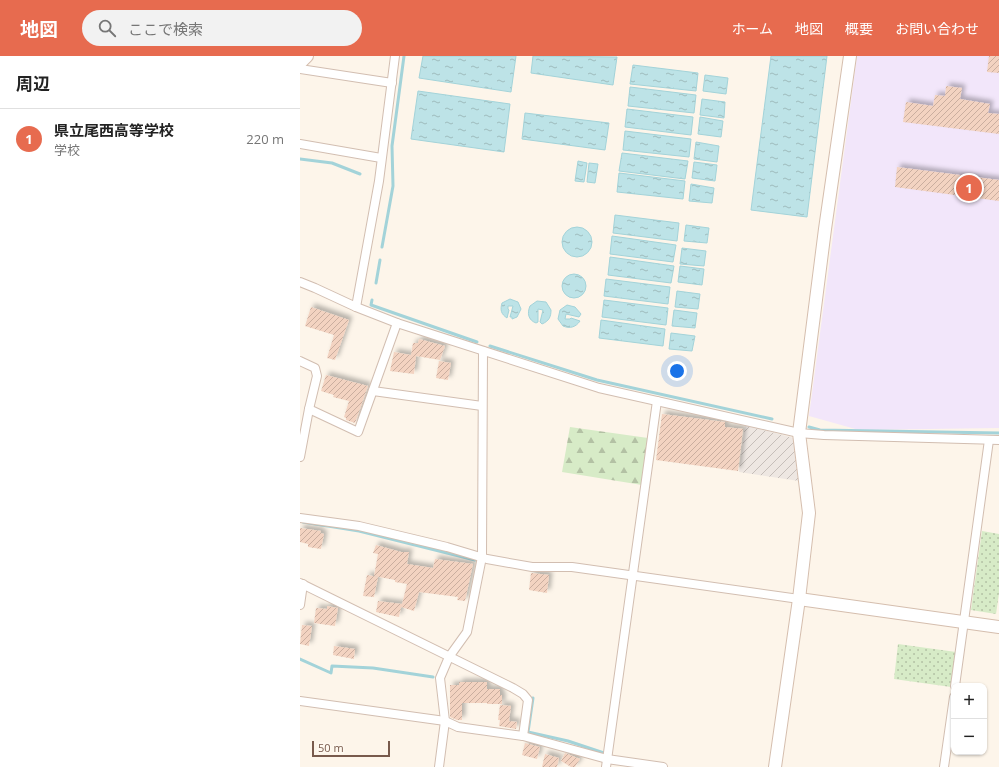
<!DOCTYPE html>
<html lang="ja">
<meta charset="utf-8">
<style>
body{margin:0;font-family:"Open Sans","Noto Sans JP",sans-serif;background:#f2f2f2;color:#222}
.controls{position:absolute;right:12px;bottom:12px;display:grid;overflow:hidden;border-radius:8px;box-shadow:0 1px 3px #0004}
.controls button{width:36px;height:36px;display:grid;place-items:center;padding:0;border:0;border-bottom:1px solid #e0e0e0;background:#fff;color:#222;font:20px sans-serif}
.scale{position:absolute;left:12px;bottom:10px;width:78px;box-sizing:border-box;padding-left:4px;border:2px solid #785a4c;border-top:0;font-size:11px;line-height:14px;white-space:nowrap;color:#785a4c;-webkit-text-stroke:3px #fff9f0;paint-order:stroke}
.you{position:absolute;left:377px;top:315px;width:14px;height:14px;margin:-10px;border:3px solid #fff;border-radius:50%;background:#1a73e8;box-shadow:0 0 0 6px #1a73e833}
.badge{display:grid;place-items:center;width:26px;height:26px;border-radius:50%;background:#e76b4f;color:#fff;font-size:13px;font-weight:700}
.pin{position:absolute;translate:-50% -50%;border:2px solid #fff;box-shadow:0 1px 4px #0006}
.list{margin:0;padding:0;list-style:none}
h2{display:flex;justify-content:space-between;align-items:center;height:52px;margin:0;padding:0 16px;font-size:17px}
h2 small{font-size:13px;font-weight:400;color:#767676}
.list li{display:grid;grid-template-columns:26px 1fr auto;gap:12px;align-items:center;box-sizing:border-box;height:60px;padding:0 16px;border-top:1px solid #e0e0e0}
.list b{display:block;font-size:15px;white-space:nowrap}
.list p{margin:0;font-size:13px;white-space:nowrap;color:#767676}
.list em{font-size:13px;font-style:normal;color:#767676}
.icon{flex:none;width:22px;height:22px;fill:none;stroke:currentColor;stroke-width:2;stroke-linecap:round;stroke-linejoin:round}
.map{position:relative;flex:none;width:699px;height:711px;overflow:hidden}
header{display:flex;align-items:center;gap:24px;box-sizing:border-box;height:56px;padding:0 20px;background:#e76b4f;color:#fff}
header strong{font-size:19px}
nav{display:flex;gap:22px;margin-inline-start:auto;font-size:14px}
.search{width:280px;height:36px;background:#f2f2f2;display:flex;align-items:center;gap:10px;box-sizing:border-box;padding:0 14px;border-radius:22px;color:#767676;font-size:15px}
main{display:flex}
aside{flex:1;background:#fff}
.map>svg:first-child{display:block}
.industrial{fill:url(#industrial-furrows)}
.education{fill:#f2e6fa}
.grass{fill:url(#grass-dots)}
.forest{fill:url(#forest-firs)}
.water{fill:url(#water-ripples);stroke:#a3d3d9}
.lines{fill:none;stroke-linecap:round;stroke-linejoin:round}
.stream{stroke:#a3d3d9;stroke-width:3}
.building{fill:url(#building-hatch);filter:url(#shadow)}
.street-casing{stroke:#d2beb1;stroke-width:10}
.secondary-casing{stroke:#d5beae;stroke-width:14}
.street{stroke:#fff;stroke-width:8}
.secondary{stroke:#fff;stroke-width:12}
</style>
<header>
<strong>地図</strong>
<div class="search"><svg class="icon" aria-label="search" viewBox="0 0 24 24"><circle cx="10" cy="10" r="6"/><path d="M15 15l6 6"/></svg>ここで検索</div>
<nav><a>ホーム</a><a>地図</a><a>概要</a><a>お問い合わせ</a></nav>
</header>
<main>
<aside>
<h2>周辺<small></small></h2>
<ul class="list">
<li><span class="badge">1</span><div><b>県立尾西高等学校</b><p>学校</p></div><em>220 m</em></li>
</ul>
</aside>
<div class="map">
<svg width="699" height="711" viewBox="0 0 699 711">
<defs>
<pattern id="industrial-furrows" width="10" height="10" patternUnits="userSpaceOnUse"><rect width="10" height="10" fill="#eee7e2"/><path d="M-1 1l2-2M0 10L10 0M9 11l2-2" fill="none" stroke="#c6beb9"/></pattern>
<pattern id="grass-dots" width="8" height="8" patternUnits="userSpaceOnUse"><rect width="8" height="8" fill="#d7ebc7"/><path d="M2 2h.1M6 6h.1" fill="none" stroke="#b3c1a4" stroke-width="1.8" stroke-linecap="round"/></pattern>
<pattern id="forest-firs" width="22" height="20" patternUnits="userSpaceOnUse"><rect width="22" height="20" fill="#d7ebc7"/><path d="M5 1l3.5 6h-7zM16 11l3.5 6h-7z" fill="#b3c1a4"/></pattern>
<pattern id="water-ripples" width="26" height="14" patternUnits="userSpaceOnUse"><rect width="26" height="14" fill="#bde3e7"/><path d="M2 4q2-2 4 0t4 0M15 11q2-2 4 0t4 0" fill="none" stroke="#9ebbbd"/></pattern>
<pattern id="building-hatch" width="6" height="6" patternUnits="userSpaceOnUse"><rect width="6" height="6" fill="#f3d3c1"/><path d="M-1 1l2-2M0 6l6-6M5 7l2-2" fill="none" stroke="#caae9f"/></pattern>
<filter id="shadow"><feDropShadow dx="3.5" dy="-3.5" stdDeviation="2" flood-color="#0004"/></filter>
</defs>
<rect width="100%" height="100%" fill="#fdf5ea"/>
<path class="industrial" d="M445,369l49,13 5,43 -60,-9z"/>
<path class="education" d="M557,0h142v372l-140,2 -50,-14z"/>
<g class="grass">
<path d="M682,475l17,3v59l-3,21 -25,-4z"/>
<path d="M598,588l58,8 -5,35 -57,-8z"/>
</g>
<path class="forest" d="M270,371l78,11 -6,47 -80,-13z"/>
<g class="water">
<path d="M123,0h93l-5,36 -92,-14z"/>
<path d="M233,0l84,1 -4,28 -82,-12z"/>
<path d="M471,0h56l-20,161 -56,-7z"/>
<path d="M333,9l65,8 -2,18 -66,-7z"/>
<path d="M405,19l23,3 -2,16 -23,-3z"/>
<path d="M330,31l66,8 -2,18 -66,-7z"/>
<path d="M118,35l92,13 -6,48 -93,-13z"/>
<path d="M402,43l23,3 -1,16 -24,-3z"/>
<path d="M327,53l66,8 -2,18 -66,-8z"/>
<path d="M225,57l84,10 -4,27 -83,-11z"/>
<path d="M400,61l23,4 -2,16 -23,-3z"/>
<path d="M325,75l66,8 -2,18 -66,-7z"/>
<path d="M396,86l23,4 -2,16 -23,-3z"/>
<path d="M322,97l66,8 -3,18 -66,-8z"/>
<path d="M278,105l9,2 -3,19 -9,-1z"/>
<path d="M394,106l23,3 -2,16 -23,-3z"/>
<path d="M289,107l9,1 -3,19 -8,-1z"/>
<path d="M319,117l66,8 -2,18 -66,-7z"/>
<path d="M391,128l23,4 -2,15 -23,-2z"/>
<path d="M315,159l64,8 -2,18 -64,-8z"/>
<path d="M386,169l23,3 -2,15 -23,-2z"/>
<circle cx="277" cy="186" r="15"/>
<path d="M312,180l64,9 -3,17 -63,-8z"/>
<path d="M382,192l24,3 -2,15 -24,-2z"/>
<path d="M310,201l64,9 -3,17 -63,-8z"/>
<path d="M380,210l24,3 -2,16 -24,-3z"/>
<circle cx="274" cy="230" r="12"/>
<path d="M306,223l64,8 -2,17 -64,-8z"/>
<path d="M377,235l23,3 -2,15 -23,-2z"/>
<path d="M210,243l8,3 3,7 -4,8 -5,2v-2h-2l3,-11h-5v3l1,1 -2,8c-6,-4 -7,-8 -5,-15z"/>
<path d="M304,244l64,8 -2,17 -64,-8z"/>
<path d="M237,245l9,1 5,8c0,7 -2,11 -9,14l-2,-2 3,-12 -5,-1v13l-2,1c-8,-3 -9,-10 -6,-17z"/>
<path d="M267,249l8,2 6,7 -2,3 -13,-3 -1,5h5l1,-1 9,3c-4,6 -10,8 -17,5l-5,-7 2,-9z"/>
<path d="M374,254l23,3 -2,15 -23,-2z"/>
<path d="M301,264l64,9 -2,17 -64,-8z"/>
<path d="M371,277l24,3 -3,15 -23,-2z"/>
</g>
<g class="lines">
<g class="stream">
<path d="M0,103l32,4 28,11"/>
<path d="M82,191l11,-61 -1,-40 12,-90"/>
<path d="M76,227l4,-23"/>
<path d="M72,244l-1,5 106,37"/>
<path d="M190,290l107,34 175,39"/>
<path d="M509,371l11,3 179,3"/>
<path d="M3,466l56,9 116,29"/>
<path d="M0,603l31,14 1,-7 41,2 60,9"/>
<path d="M233,642l-5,34 40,9 36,12"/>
</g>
</g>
<g class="building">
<path d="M689,0h10v17l-12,-1z"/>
<path d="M646,30l16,2 -2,11 30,5 -2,9 11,1v20l-96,-12 3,-20 27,4 2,-11 10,1z"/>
<path d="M597,111l102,13v21l-104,-14z"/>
<path d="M11,251l38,13 -14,40 -8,-2 7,-23 -29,-9z"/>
<path d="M119,283l26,7 -5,14 -24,-4 -2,18 -24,-3 4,-19 17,3 2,-12h5z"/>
<path d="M139,305l12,2 -3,17 -12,-2z"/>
<path d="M26,319l42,11 -13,37 -9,-3v-2l-2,-1 5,-16 -16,-4 1,-2 -13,-4z"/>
<path d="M362,358l63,8v5l18,2 -5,42 -82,-11z"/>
<path d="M0,472l21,3 -1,2 4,1 -3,15 -13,-2v-3l-8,-2z"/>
<path d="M76,489l25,7h8l-2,12 26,4 2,-9 38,5 -8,37 -8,-1 1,-3 -39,-5 -5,19 -13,-4 -2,10 -23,-5 2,-11 24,3 5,-20 -12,-2v-2l-21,-4 4,-22 -5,-1z"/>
<path d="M231,517l18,2 -2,18 -18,-3z"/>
<path d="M67,519l11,2 -4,20 -11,-1z"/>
<path d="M27,550l11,2 -3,18 -21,-3 2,-15 11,1z"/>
<path d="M2,569l10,1 -3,20 -9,-2z"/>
<path d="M34,590l21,3 -1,10 -21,-4z"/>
<path d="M159,626h28v7h13v6h2v9h-15v-1h-25v17h-5l-7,-3v-32h9z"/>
<path d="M200,649l11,1 -2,15 8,1 -1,7 -17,-3 1,-6h-2z"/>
<path d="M225,687l15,4 -3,12 -15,-4z"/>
<path d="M265,697l15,6 -5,8h-4l-10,-6z"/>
<path d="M245,698l14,4 -2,9h-15z"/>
</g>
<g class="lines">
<g class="street-casing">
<g id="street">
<path d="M0,13l92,14"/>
<path d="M0,88l81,14"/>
<path d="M0,226l15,6 41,19 41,16 202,65 200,45 25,2 175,5"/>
<path d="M56,251l23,-126 16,-125"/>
<path d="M0,305l15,7 2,8 -8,33 -9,48"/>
<path d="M73,335l109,15"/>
<path d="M9,353l49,23 39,-109"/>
<path d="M0,462l59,8 88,21 40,12 45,8h40l227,32"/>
<path d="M0,527l213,105 10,6 5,6 -5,36"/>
<path d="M0,549l3,-21"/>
<path d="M655,630l34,-246"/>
<path d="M0,645l145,20 13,6 65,9 84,23 56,8"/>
<path d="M139,711l6,-46 -5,-43 9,-21 18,-25 15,-75 1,-206"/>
<path d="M306,711l51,-366"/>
<path d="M644,711l10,-70"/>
</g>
</g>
<g class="secondary-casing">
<g id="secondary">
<path d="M0,7l7,-7"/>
<path d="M499,543l200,28"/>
<path d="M475,711l24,-168 10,-86 -10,-80 26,-204 25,-173"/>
</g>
</g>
<use href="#street" class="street"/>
<use href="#secondary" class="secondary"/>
</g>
</svg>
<div class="controls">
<button>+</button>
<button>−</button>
</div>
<div class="scale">50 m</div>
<div class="you"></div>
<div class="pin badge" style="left:669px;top:132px">1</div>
</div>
</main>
